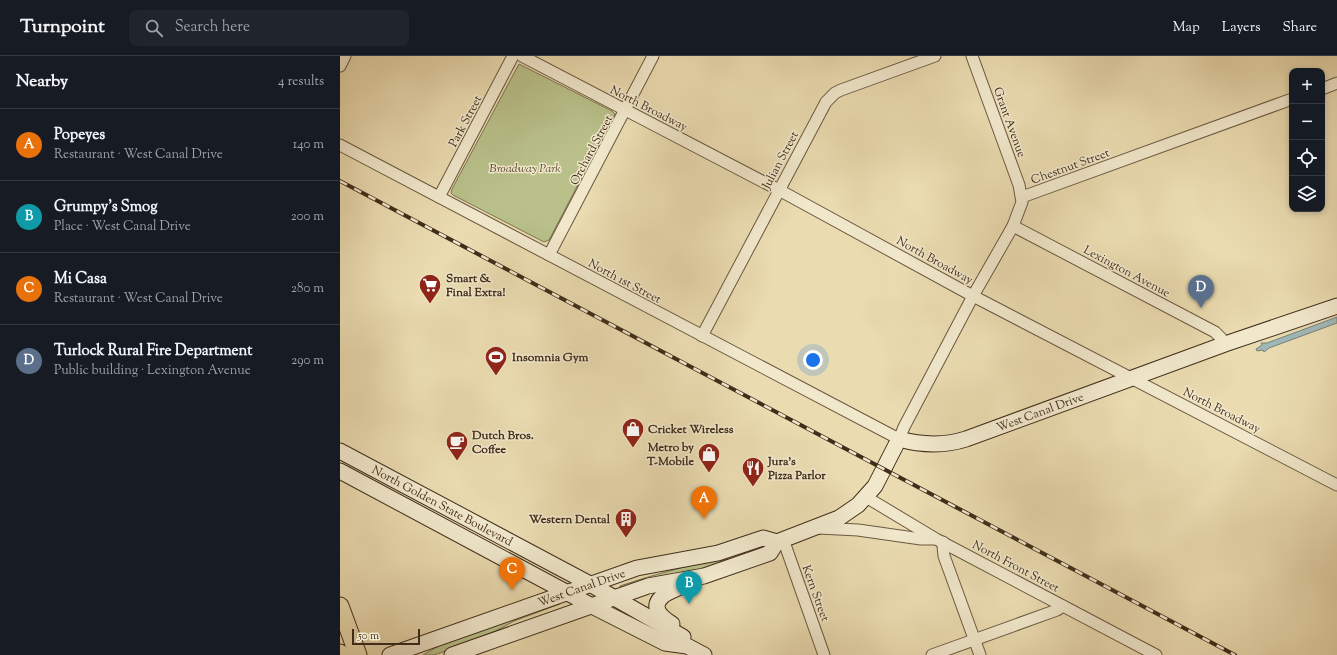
<!DOCTYPE html>
<meta charset="utf-8">
<style>
body{margin:0;font-family:"Sorts Mill Goudy",serif;background:#20242c;color:#f1f3f6}
.controls{position:absolute;right:12px;top:12px;display:grid;overflow:hidden;border-radius:8px;box-shadow:0 2px 6px #0003}
.controls button{width:36px;height:36px;display:grid;place-items:center;padding:0;border:0;border-bottom:1px solid #363941;background:#171b24;color:#f1f3f6;font:20px sans-serif}
.scale{position:absolute;left:12px;bottom:10px;width:68px;box-sizing:border-box;padding-left:4px;border:2px solid #412d1a;border-top:0;font-size:11px;line-height:14px;white-space:nowrap;color:#412d1a;-webkit-text-stroke:3px #f1e8cc;paint-order:stroke}
.you{position:absolute;left:473px;top:304px;width:14px;height:14px;margin:-10px;border:3px solid #fff;border-radius:50%;background:#1a73e8;box-shadow:0 0 0 6px #1a73e833}
.badge{display:grid;place-items:center;width:26px;height:26px;border-radius:50%;background:#0f766e;color:#fff;font-size:13px;font-weight:700}
.pin{position:absolute;translate:-50% -33px;filter:drop-shadow(0 1px 2px #0008)}
.pin::after{content:'';position:absolute;top:21px;width:14px;height:12px;background:inherit;clip-path:polygon(0 0,100% 0,50% 100%)}
.list{margin:0;padding:0;list-style:none}
h2{display:flex;justify-content:space-between;align-items:center;height:52px;margin:0;padding:0 16px;font-size:17px}
h2 small{font-size:13px;font-weight:400;color:#9ea1a6}
.list li{display:grid;grid-template-columns:26px 1fr auto;gap:12px;align-items:center;box-sizing:border-box;height:72px;padding:0 16px;border-top:1px solid #363941}
.list b{display:block;font-size:15px;white-space:nowrap}
.list p{margin:0;font-size:13px;white-space:nowrap;color:#9ea1a6}
.list em{font-size:13px;font-style:normal;color:#9ea1a6}
.icon{flex:none;width:22px;height:22px;fill:none;stroke:currentColor;stroke-width:2;stroke-linecap:round;stroke-linejoin:round}
.map{position:relative;flex:none;width:997px;height:599px;overflow:hidden}
header{display:flex;align-items:center;gap:24px;box-sizing:border-box;height:56px;padding:0 20px;background:#171b24;border-bottom:1px solid #363941}
header strong{font-size:19px}
nav{display:flex;gap:22px;margin-inline-start:auto;font-size:14px}
.search{width:280px;height:36px;background:#20242c;display:flex;align-items:center;gap:10px;box-sizing:border-box;padding:0 14px;border-radius:8px;color:#9ea1a6;font-size:15px}
main{display:flex}
aside{flex:1;background:#171b24}
.map>svg:first-child{display:block}
.green{fill:#b9c08a;stroke:#7d7652}
.water{fill:#9eb8b8;stroke:#798079}
.lines{fill:none;stroke-linecap:round;stroke-linejoin:round}
.street-casing{stroke:#6b5840;stroke-width:13}
.secondary-casing{stroke:#412d1a;stroke-width:17}
.primary-casing{stroke:#412d1a;stroke-width:19}
.street{stroke:#f1e8cc;stroke-width:11}
.secondary{stroke:#f1e8cc;stroke-width:15}
.primary{stroke:#eadbb0;stroke-width:17}
.rail-casing{stroke:#412d1a;stroke-width:4}
.rail{stroke:#f1e8cc;stroke-width:2.5;stroke-dasharray:8;stroke-linecap:butt}
.labels{text-anchor:middle;stroke-width:3;stroke-linejoin:round;paint-order:stroke}
.street-label{font-size:12px;fill:#412d1a;stroke:#f1e8cc}
.park-label{font-size:12px;font-style:italic;fill:#594a30;stroke:#f1e8cc}
.poi-label{font-size:12px;font-weight:bold;fill:#412d1a;stroke:#f1e8cc;text-anchor:start}
</style>
<header>
<strong>Turnpoint</strong>
<div class="search"><svg class="icon" aria-label="search" viewBox="0 0 24 24"><circle cx="10" cy="10" r="6"/><path d="M15 15l6 6"/></svg>Search here</div>
<nav><a>Map</a><a>Layers</a><a>Share</a></nav>
</header>
<main>
<aside>
<h2>Nearby<small>4 results</small></h2>
<ul class="list">
<li><span class="badge" style="background:#e8710a">A</span><div><b>Popeyes</b><p>Restaurant · West Canal Drive</p></div><em>140 m</em></li>
<li><span class="badge" style="background:#0f9aa8">B</span><div><b>Grumpy's Smog</b><p>Place · West Canal Drive</p></div><em>200 m</em></li>
<li><span class="badge" style="background:#e8710a">C</span><div><b>Mi Casa</b><p>Restaurant · West Canal Drive</p></div><em>280 m</em></li>
<li><span class="badge" style="background:#5c6f8a">D</span><div><b>Turlock Rural Fire Department</b><p>Public building · Lexington Avenue</p></div><em>290 m</em></li>
</ul>
</aside>
<div class="map">
<svg width="997" height="599" viewBox="0 0 997 599">
<rect width="100%" height="100%" fill="#eadbb0"/>
<filter id="stains"><feTurbulence type="fractalNoise" baseFrequency=".005" numOctaves="4"/><feColorMatrix values="0 0 0 0 .2 0 0 0 0 .09 0 0 0 0 .02 0 0 0 .5 -.17"/></filter>
<radialGradient id="worn" r=".72"><stop offset=".6" stop-color="#630" stop-opacity="0"/><stop offset="1" stop-color="#630" stop-opacity=".3"/></radialGradient>
<g class="green">
<path d="M179,8l93,47 3,3 -66,126 -5,2 -91,-47 -2,-2 1,-4z"/>
<path d="M386,501l1,2 -26,11 -41,6 -40,13v-3c35,-12 71,-21 106,-29z"/>
<path d="M221,546l-1,2 -46,17 -29,16 -51,18h-11l21,-12z"/>
</g>
<path class="water" d="M997,261v6l-68,25 -5,4 -1,-2 -6,1 -1,-2 6,-4 -1,-2h6z"/>
<g class="lines">
<g class="street-casing">
<g id="street">
<path d="M182,0l257,134 194,106 364,189"/>
<path d="M0,10l5,-10"/>
<path d="M982,33l15,-6"/>
<path d="M0,89l559,294 5,-12 69,-131 40,-70 9,-24 -3,-17 -47,-129"/>
<path d="M99,141l74,-141"/>
<path d="M682,141l270,-98"/>
<path d="M673,170l202,106 6,6 4,6"/>
<path d="M209,199l104,-199"/>
<path d="M362,280l124,-234 9,-9 6,-3 94,-34"/>
<path d="M526,441l70,42 220,116"/>
<path d="M478,472l40,2 63,9h13"/>
<path d="M443,483l41,116"/>
<path d="M603,486v4l1,10 36,99"/>
<path d="M592,599l125,-45 6,-4"/>
</g>
</g>
<g class="secondary-casing">
<g id="secondary">
<path id="s1" d="M0,395l250,133 93,53"/>
<path d="M0,415l252,135 73,37 22,3 17,9"/>
<path d="M332,568c-11,-7 -23,-17 -8,-29 8,-6 15,-5 21,-13"/>
<path id="s2" d="M50,599l247,-87 81,-15 45,-15 14,4"/>
<path id="s3" d="M112,599l196,-69 56,-10 66,-23 7,-11 62,-24 19,-13 17,-19 24,-47c22,6 45,7 67,0l259,-95 112,-38"/>
</g>
</g>
<g class="primary-casing">
<g id="primary">
<path d="M0,550l18,49"/>
<path d="M0,597l1,2"/>
</g>
</g>
<use href="#street" class="street"/>
<use href="#secondary" class="secondary"/>
<use href="#primary" class="primary"/>
<g class="rail-casing">
<path id="rail" d="M0,125l895,474"/>
</g>
<use href="#rail" class="rail"/>
</g>
<defs>
<g id="supermarket-pin" transform="scale(1.15)"><path d="M0 17L-7.5 6A9.5 9.5 0 1 1 7.5 6Z" fill="#8f2418" stroke="#f1e8cc"/><path d="M-6-5.5h2.5l.6 2H6L4.5 2H-2.5L-4.4-4H-6ZM-1.5 3.2a1.3 1.3 0 1 0 .1 0ZM3 3.2a1.3 1.3 0 1 0 .1 0Z" fill="#fff"/></g>
<g id="stadium-pin" transform="scale(1.15)"><path d="M0 17L-7.5 6A9.5 9.5 0 1 1 7.5 6Z" fill="#8f2418" stroke="#f1e8cc"/><path d="M0-5a6.5 5 0 1 0 0 10a6.5 5 0 1 0 0-10ZM-3.5-1.8h7v3.6h-7Z" fill="#fff"/></g>
<g id="shop-pin" transform="scale(1.15)"><path d="M0 17L-7.5 6A9.5 9.5 0 1 1 7.5 6Z" fill="#8f2418" stroke="#f1e8cc"/><path d="M-5-2.5h2.3a2.7 3.5 0 0 1 5.4 0H5L5.5 6h-11ZM-1.5-2.5h3a1.5 2.3 0 0 0-3 0Z" fill="#fff"/></g>
<g id="cafe-pin" transform="scale(1.15)"><path d="M0 17L-7.5 6A9.5 9.5 0 1 1 7.5 6Z" fill="#8f2418" stroke="#f1e8cc"/><path d="M-5.5-4.5H6V0H3Q3 3.5 0 3.5H-2.5Q-5.5 3.5-5.5 0ZM3-3.2v2h1.7v-2ZM-6 4.5H4V6H-6Z" fill="#fff"/></g>
<g id="restaurant-pin" transform="scale(1.15)"><path d="M0 17L-7.5 6A9.5 9.5 0 1 1 7.5 6Z" fill="#8f2418" stroke="#f1e8cc"/><path d="M-5-6h1v4h1v-4h1v4h1v-4h1v5L-1.5 .5V6h-2V.5L-5-1ZM5-6V6H3V1.5H1.5Q1.5-4 5-6Z" fill="#fff"/></g>
<g id="building-pin" transform="scale(1.15)"><path d="M0 17L-7.5 6A9.5 9.5 0 1 1 7.5 6Z" fill="#8f2418" stroke="#f1e8cc"/><path d="M-4-6H4V6H1V3H-1V6H-4ZM-2.5-4.3h1.7v1.8h-1.7ZM.8-4.3h1.7v1.8H.8ZM-2.5-1h1.7V.8h-1.7ZM.8-1h1.7V.8H.8Z" fill="#fff"/></g>
</defs>
<g fill-rule="evenodd">
<use href="#supermarket-pin" x="90" y="229"/>
<use href="#stadium-pin" x="156" y="301"/>
<use href="#shop-pin" x="293" y="373"/>
<use href="#cafe-pin" x="117" y="386"/>
<use href="#shop-pin" x="369" y="398"/>
<use href="#restaurant-pin" x="413" y="412"/>
<use href="#building-pin" x="286" y="463"/>
</g>
<g class="labels">
<g class="street-label">
<text transform="translate(309 52) rotate(27)" y="4">North Broadway</text>
<text transform="translate(125 65) rotate(-62)" y="4">Park Street</text>
<text transform="translate(670 66) rotate(70)" y="4">Grant Avenue</text>
<text transform="translate(251 94) rotate(-62)" y="4">Orchard Street</text>
<text transform="translate(440 104) rotate(-62)" y="4">Julian Street</text>
<text transform="translate(730 110) rotate(-20)" y="4">Chestnut Street</text>
<text transform="translate(595 204) rotate(29)" y="4">North Broadway</text>
<text transform="translate(787 215) rotate(28)" y="4">Lexington Avenue</text>
<text transform="translate(285 225) rotate(28)" y="4">North 1st Street</text>
<text transform="translate(882 354) rotate(27)" y="4">North Broadway</text>
<text dy="4" stroke="none"><textPath href="#s3" startOffset="662">West Canal Drive</textPath></text>
<text dy="4" stroke="none"><textPath href="#s1" startOffset="116">North Golden State Boulevard</textPath></text>
<text transform="translate(676 510) rotate(28)" y="4">North Front Street</text>
<text dy="4" stroke="none"><textPath href="#s2" startOffset="203">West Canal Drive</textPath></text>
<text transform="translate(476 537) rotate(70)" y="4">Kern Street</text>
</g>
<g class="park-label">
<text x="185" y="116">Broadway Park</text>
</g>
<g class="poi-label">
<text x="106" y="226">Smart &amp;<tspan x="106" dy="14">Final Extra!</tspan></text>
<text x="172" y="305">Insomnia Gym</text>
<text x="308" y="377">Cricket Wireless</text>
<text x="132" y="383">Dutch Bros.<tspan x="132" dy="14">Coffee</tspan></text>
<text x="354" y="395" text-anchor="end">Metro by<tspan x="354" dy="14">T-Mobile</tspan></text>
<text x="428" y="409">Jura's<tspan x="428" dy="14">Pizza Parlor</tspan></text>
<text x="270" y="467" text-anchor="end">Western Dental</text>
</g>
</g>
<rect width="100%" height="100%" filter="url(#stains)"/>
<rect width="100%" height="100%" fill="url(#worn)"/>
</svg>
<div class="controls">
<button>+</button>
<button>−</button>
<button><svg class="icon" aria-label="locate" viewBox="0 0 24 24"><circle cx="12" cy="12" r="6"/><path d="M12 2v4M12 18v4M2 12h4M18 12h4"/></svg></button>
<button><svg class="icon" aria-label="layers" viewBox="0 0 24 24"><path d="M12 4l9 5-9 5-9-5zM3 14l9 5 9-5"/></svg></button>
</div>
<div class="scale">50 m</div>
<div class="you"></div>
<div class="pin badge" style="left:364px;top:463px;background:#e8710a">A</div>
<div class="pin badge" style="left:349px;top:548px;background:#0f9aa8">B</div>
<div class="pin badge" style="left:172px;top:534px;background:#e8710a">C</div>
<div class="pin badge" style="left:861px;top:252px;background:#5c6f8a">D</div>
</div>
</main>
